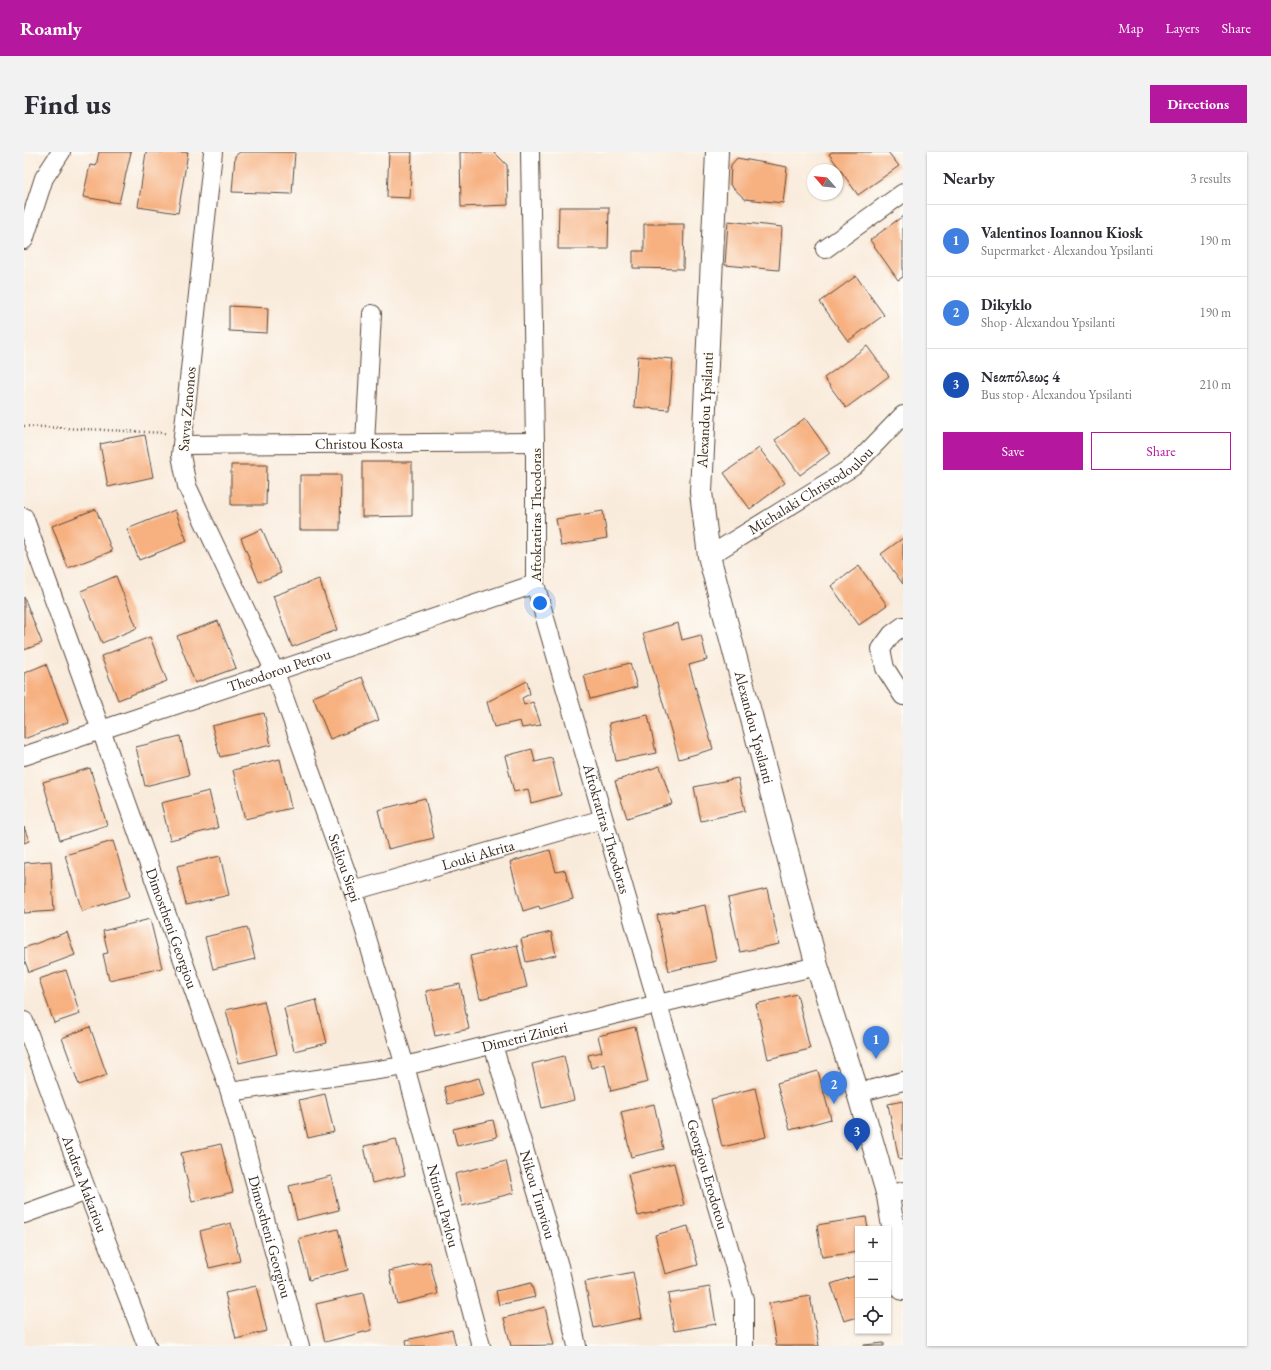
<!DOCTYPE html>
<meta charset="utf-8">
<style>
body{margin:0;font-family:"EB Garamond",serif;background:#f2f2f3;color:#2b2b33}
.controls{position:absolute;right:12px;bottom:12px;display:grid;overflow:hidden;border-radius:0px;box-shadow:0 1px 3px #0004}
.controls button{width:36px;height:36px;display:grid;place-items:center;padding:0;border:0;border-bottom:1px solid #e1e1e2;background:#fff;color:#2b2b33;font:20px sans-serif}
.compass{position:absolute;left:783px;top:12px;width:36px;height:36px;border-radius:50%;background:#fff;box-shadow:0 1px 3px #0004;rotate:298deg}
.you{position:absolute;left:516px;top:451px;width:14px;height:14px;margin:-10px;border:3px solid #fff;border-radius:50%;background:#1a73e8;box-shadow:0 0 0 6px #1a73e833}
.badge{display:grid;place-items:center;width:26px;height:26px;border-radius:50%;background:#b5179e;color:#fff;font-size:13px;font-weight:700}
.pin{position:absolute;translate:-50% -33px;filter:drop-shadow(0 1px 2px #0008)}
.pin::after{content:'';position:absolute;top:21px;width:14px;height:12px;background:inherit;clip-path:polygon(0 0,100% 0,50% 100%)}
.list{margin:0;padding:0;list-style:none}
h2{display:flex;justify-content:space-between;align-items:center;height:52px;margin:0;padding:0 16px;font-size:17px}
h2 small{font-size:13px;font-weight:400;color:#7c7c81}
.list li{display:grid;grid-template-columns:26px 1fr auto;gap:12px;align-items:center;box-sizing:border-box;height:72px;padding:0 16px;border-top:1px solid #e1e1e2}
.list b{display:block;font-size:15px;white-space:nowrap}
.list p{margin:0;font-size:13px;white-space:nowrap;color:#7c7c81}
.list em{font-size:13px;font-style:normal;color:#7c7c81}
.actions{display:flex;gap:8px;padding:12px 16px}
.actions a{flex:1;padding:9px 0;border:1px solid #b5179e;border-radius:0px;text-align:center;font-size:14px;color:#b5179e}
.actions .main{background:#b5179e;color:#fff}
.icon{flex:none;width:22px;height:22px;fill:none;stroke:currentColor;stroke-width:2;stroke-linecap:round;stroke-linejoin:round}
.map{position:relative;flex:none;width:879px;height:1194px;overflow:hidden;border-radius:0px}
header{display:flex;align-items:center;gap:24px;box-sizing:border-box;height:56px;padding:0 20px;background:#b5179e;color:#fff}
header strong{font-size:19px}
nav{display:flex;gap:22px;margin-inline-start:auto;font-size:14px}
.intro{display:flex;align-items:center;justify-content:space-between;box-sizing:border-box;height:96px;padding:0 24px}
h1{margin:0;font-size:28px}
.button{padding:10px 18px;border-radius:0px;background:#b5179e;color:#fff;font-size:14px;font-weight:700}
main{display:flex;gap:24px;padding:0 24px}
aside{flex:1;background:#fff;border-radius:0px;box-shadow:0 1px 3px #0004}
.map>svg:first-child{display:block}
.building{fill:#f7b181}
.lines{fill:none;stroke-linecap:round;stroke-linejoin:round}
.minor-casing{stroke:#58473a;stroke-width:20}
.secondary-casing{stroke:#58473a;stroke-width:24}
.path{stroke:#58473a;stroke-width:2.5;stroke-dasharray:1 3;stroke-linecap:butt}
.minor{stroke:#fff;stroke-width:18}
.secondary{stroke:#fff;stroke-width:22}
.labels{text-anchor:middle;stroke-width:3.5;stroke-linejoin:round;paint-order:stroke}
.street-label{font-size:15px;fill:#3b2a1e;stroke:#fdfcf7}
</style>
<header>
<strong>Roamly</strong>
<nav><a>Map</a><a>Layers</a><a>Share</a></nav>
</header>
<div class="intro"><h1>Find us</h1><a class="button">Directions</a></div>
<main>
<div class="map">
<svg width="879" height="1194" viewBox="0 0 879 1194">
<rect width="100%" height="100%" fill="#fdfcf7"/>
<filter id="ink" filterUnits="userSpaceOnUse"><feTurbulence type="fractalNoise" baseFrequency=".025" numOctaves="2"/><feDisplacementMap in="SourceGraphic" scale="8" xChannelSelector="R" yChannelSelector="G"/><feConvolveMatrix kernelMatrix="1 2 1 2 8 2 1 2 1" color-interpolation-filters="sRGB"/></filter>
<filter id="wash" filterUnits="userSpaceOnUse"><feTurbulence type="fractalNoise" baseFrequency=".012" numOctaves="4" result="noise"/><feDisplacementMap in="SourceGraphic" scale="16" xChannelSelector="R" yChannelSelector="G"/><feGaussianBlur stdDeviation="0.9" result="paint"/><feColorMatrix in="noise" values="0 0 0 0 0 0 0 0 0 0 0 0 0 0 0 0 0 1.4 0 .05"/><feComposite in="paint" operator="in"/></filter>
<g filter="url(#wash)">
<rect width="100%" height="100%" fill="#f9ebdb"/>
<g id="blocks">
<g class="building">
<path d="M75,0h32l-12,51 -36,-6 7,-32 6,1z"/>
<path d="M122,0h42l-10,61 -40,-6z"/>
<path d="M216,0h55l-3,42 -60,-2 3,-36z"/>
<path d="M365,0h23l-2,46 -23,-1z"/>
<path d="M436,0h34l13,13 1,40 -47,2z"/>
<path d="M808,0h56l11,14 -41,29 -29,-41z"/>
<path d="M713,6l50,9 -4,36 -38,-4 -15,-14 1,-20z"/>
<path d="M535,55h50l-1,42h-50z"/>
<path d="M879,64v61l-5,3 -28,-40z"/>
<path d="M704,69l54,6 -3,43 -54,-5z"/>
<path d="M620,72h40l-1,45 -50,-1v-17h11z"/>
<path d="M832,124l28,39 -36,26 -28,-39z"/>
<path d="M205,154l39,2 -1,25 -38,-2z"/>
<path d="M843,194l22,30 -43,32 -22,-30z"/>
<path d="M614,204l35,3 -4,51 -35,-3z"/>
<path d="M781,266l25,35 -30,22 -25,-35z"/>
<path d="M121,283l8,42 -45,10 -8,-43z"/>
<path d="M735,296l26,35 -35,26 -26,-36z"/>
<path d="M338,310h50v54l-50,1z"/>
<path d="M207,313h36l-1,40h-35z"/>
<path d="M276,323h41l-1,55h-40z"/>
<path d="M72,357l16,42 -44,17 -16,-42z"/>
<path d="M151,358l12,31 -48,19 -12,-31z"/>
<path d="M579,359l4,27 -46,8 -5,-27z"/>
<path d="M238,377l19,44 -22,9 -18,-44z"/>
<path d="M879,386v46l-22,-30z"/>
<path d="M835,414l28,39 -28,20 -28,-39z"/>
<path d="M92,424l21,52 -35,15 -21,-52z"/>
<path d="M295,427l18,51 -45,17 -19,-51z"/>
<path d="M0,445l18,46 -18,7z"/>
<path d="M194,469l18,47 -41,15 -18,-47z"/>
<path d="M654,471l4,17 19,-5 6,25 -18,5 24,84 -34,10 -36,-126z"/>
<path d="M126,485l17,44 -49,19 -17,-44z"/>
<path d="M606,511l7,24 -47,12 -6,-24z"/>
<path d="M22,512l22,58 -44,17v-66z"/>
<path d="M338,525l17,43 -49,19 -17,-42z"/>
<path d="M503,529l3,13 -8,4 2,7 9,-3 8,23 -19,3 -2,-7 -26,6 -7,-25z"/>
<path d="M240,561l7,32 -51,12 -8,-31z"/>
<path d="M624,563l8,38 -40,8 -7,-38z"/>
<path d="M156,584l9,39 -44,11 -9,-39z"/>
<path d="M508,597l3,13 17,-4 9,37 -30,8 -3,-14 -14,3 -9,-36z"/>
<path d="M256,607l11,49 -46,11 -12,-49z"/>
<path d="M636,614l12,38 -45,14 -12,-37z"/>
<path d="M66,616l17,57 -47,15 -17,-58z"/>
<path d="M714,626l7,33 -44,10 -7,-34z"/>
<path d="M185,639l9,37 -48,12 -9,-37z"/>
<path d="M401,646l9,40 -46,11 -10,-39z"/>
<path d="M0,675l5,14 -5,2z"/>
<path d="M89,689l17,55 -48,15 -17,-56z"/>
<path d="M526,698l6,22 9,-2 8,29 -33,10 -1,-3 -16,5 -13,-49z"/>
<path d="M196,704l9,39 -43,10 -9,-39z"/>
<path d="M27,709l3,50 -30,2v-50z"/>
<path d="M743,737l12,55 -39,8 -12,-54z"/>
<path d="M681,753l11,56 -47,10 -12,-56z"/>
<path d="M126,767l12,49 -53,12 -6,-26 5,-1 -5,-22z"/>
<path d="M223,775l8,32 -42,10 -8,-32z"/>
<path d="M43,780l8,23 -46,17 -5,-13v-11z"/>
<path d="M527,780l5,23 -30,7 -5,-23z"/>
<path d="M493,793l10,42 -47,12 -10,-43z"/>
<path d="M42,818l14,44 -26,9 -15,-44z"/>
<path d="M436,832l9,45 -34,7 -9,-45z"/>
<path d="M773,842l13,55 -42,10 -12,-55z"/>
<path d="M292,848l11,43 -33,8 -10,-43z"/>
<path d="M240,849l13,53 -38,9 -13,-53z"/>
<path d="M66,875l17,48 -28,10 -17,-47z"/>
<path d="M611,875l13,55 -37,9 -6,-27 -14,4 -3,-13 14,-3 -4,-16z"/>
<path d="M540,904l10,44 -32,8 -10,-44z"/>
<path d="M794,919l13,48 -41,11 -13,-47z"/>
<path d="M455,926l5,17 -36,9 -4,-17z"/>
<path d="M731,936l11,49 -44,10 -11,-48z"/>
<path d="M301,942l9,38 -26,6 -9,-38z"/>
<path d="M879,949v58l-4,1 -11,-56z"/>
<path d="M630,952l10,45 -33,8 -10,-45z"/>
<path d="M469,968l4,17 -40,9 -4,-17z"/>
<path d="M372,987l9,36 -33,8 -8,-37z"/>
<path d="M197,992l12,48 -41,10 -11,-49z"/>
<path d="M482,1009l8,32 -52,13 -7,-32z"/>
<path d="M650,1011l10,42 -46,11 -10,-42z"/>
<path d="M307,1024l8,34 -42,10 -8,-34z"/>
<path d="M842,1065l2,12h-10v23l-36,5 -5,-32z"/>
<path d="M207,1071l9,38 -31,7 -9,-37z"/>
<path d="M664,1074l10,39 -33,9 -10,-39z"/>
<path d="M314,1077l10,41 -39,10 -10,-41z"/>
<path d="M406,1110l8,32 -41,10 -8,-33z"/>
<path d="M609,1120l9,46 -48,10 -9,-46z"/>
<path d="M834,1123v42l-14,4 -13,-37z"/>
<path d="M507,1131l4,14 -36,8 -3,-14z"/>
<path d="M232,1134l11,45 -31,8 -11,-46z"/>
<path d="M686,1135l6,37 -42,7 -6,-37z"/>
<path d="M339,1141l9,37 -47,12 -9,-38z"/>
<path d="M786,1144l9,50h-43l-7,-43z"/>
<path d="M521,1155l9,38 -43,1 -7,-28z"/>
<path d="M428,1178l4,16h-49l-1,-6z"/>
<path d="M860,1191v3h-20v-1z"/>
</g>
</g>
</g>
<g filter="url(#ink)">
<use href="#blocks" fill-opacity="0" stroke="#58473a" stroke-width="1"/>
<g class="lines">
<g class="minor-casing">
<g id="minor">
<path id="s1" d="M189,0l-32,303 6,31 88,186 78,219 52,175 76,280"/>
<path id="s2" d="M506,0l5,290v142l209,715v47"/>
<path d="M0,88l20,-62 17,-26"/>
<path d="M801,97l78,-56"/>
<path d="M341,291l7,-129"/>
<path id="s3" d="M158,293l353,-3"/>
<path id="s4" d="M0,365l77,213 129,362 70,254"/>
<path id="s5" d="M685,404l145,-90 49,-51"/>
<path d="M879,474l-11,8 -11,15 4,19 18,28"/>
<path id="s6" d="M0,604l511,-172"/>
<path id="s7" d="M329,739l250,-72"/>
<path id="s8" d="M0,869l63,170 60,155"/>
<path id="s9" d="M469,893l66,221 18,80"/>
<path id="s10" d="M206,940l175,-26 253,-62 159,-38"/>
<path d="M834,941l45,-12"/>
<path d="M864,1044l15,-5"/>
<path d="M0,1062l63,-23"/>
</g>
</g>
<g class="secondary-casing">
<g id="secondary">
<path id="s11" d="M693,0l-16,340 8,64 108,410 41,127 30,103 15,93"/>
</g>
</g>
<path class="path" d="M0,274l141,7"/>
<use href="#minor" class="minor"/>
<use href="#secondary" class="secondary"/>
</g>
</g>
<g class="labels">
<g class="street-label">
<text transform="translate(163 257) rotate(-85)" y="5">Savva Zenonos</text>
<text transform="translate(681 258) rotate(-87)" y="5">Alexandou Ypsilanti</text>
<text dy="5" stroke="none"><textPath href="#s3" startOffset="177">Christou Kosta</textPath></text>
<text dy="5" stroke="none"><textPath href="#s5" startOffset="121">Michalaki Christodoulou</textPath></text>
<text transform="translate(512 363) rotate(-90)" y="5">Aftokratiras Theodoras</text>
<text dy="5" stroke="none"><textPath href="#s6" startOffset="269">Theodorou Petrou</textPath></text>
<text dy="5" stroke="none"><textPath href="#s11" startOffset="582">Alexandou Ypsilanti</textPath></text>
<text dy="5" stroke="none"><textPath href="#s2" startOffset="687">Aftokratiras Theodoras</textPath></text>
<text dy="5" stroke="none"><textPath href="#s7" startOffset="130">Louki Akrita</textPath></text>
<text dy="5" stroke="none"><textPath href="#s1" startOffset="750">Steliou Siepi</textPath></text>
<text dy="5" stroke="none"><textPath href="#s4" startOffset="437">Dimostheni Georgiou</textPath></text>
<text dy="5" stroke="none"><textPath href="#s10" startOffset="300">Dimetri Zinieri</textPath></text>
<text dy="5" stroke="none"><textPath href="#s2" startOffset="1047">Georgiou Erodotou</textPath></text>
<text dy="5" stroke="none"><textPath href="#s8" startOffset="174">Andrea Makariou</textPath></text>
<text dy="5" stroke="none"><textPath href="#s9" startOffset="156">Nikou Timviou</textPath></text>
<text dy="5" stroke="none"><textPath href="#s1" startOffset="1102">Ntinou Pavlou</textPath></text>
<text dy="5" stroke="none"><textPath href="#s4" startOffset="761">Dimostheni Georgiou</textPath></text>
</g>
</g>
</svg>
<div class="controls">
<button>+</button>
<button>−</button>
<button><svg class="icon" aria-label="locate" viewBox="0 0 24 24"><circle cx="12" cy="12" r="6"/><path d="M12 2v4M12 18v4M2 12h4M18 12h4"/></svg></button>
</div>
<svg class="compass" viewBox="-18 -18 36 36"><path d="M0-13l5 13h-10z" fill="#e53935"/><path d="M0 13l5-13h-10z" fill="#7c7c81"/></svg>
<div class="you"></div>
<div class="pin badge" style="left:852px;top:907px;background:#3f7fe0">1</div>
<div class="pin badge" style="left:810px;top:952px;background:#3f7fe0">2</div>
<div class="pin badge" style="left:833px;top:999px;background:#1a4fb4">3</div>
</div>
<aside>
<h2>Nearby<small>3 results</small></h2>
<ul class="list">
<li><span class="badge" style="background:#3f7fe0">1</span><div><b>Valentinos Ioannou Kiosk</b><p>Supermarket · Alexandou Ypsilanti</p></div><em>190 m</em></li>
<li><span class="badge" style="background:#3f7fe0">2</span><div><b>Dikyklo</b><p>Shop · Alexandou Ypsilanti</p></div><em>190 m</em></li>
<li><span class="badge" style="background:#1a4fb4">3</span><div><b>Νεαπόλεως 4</b><p>Bus stop · Alexandou Ypsilanti</p></div><em>210 m</em></li>
</ul>
<div class="actions"><a class="main">Save</a><a>Share</a></div>
</aside>
</main>
